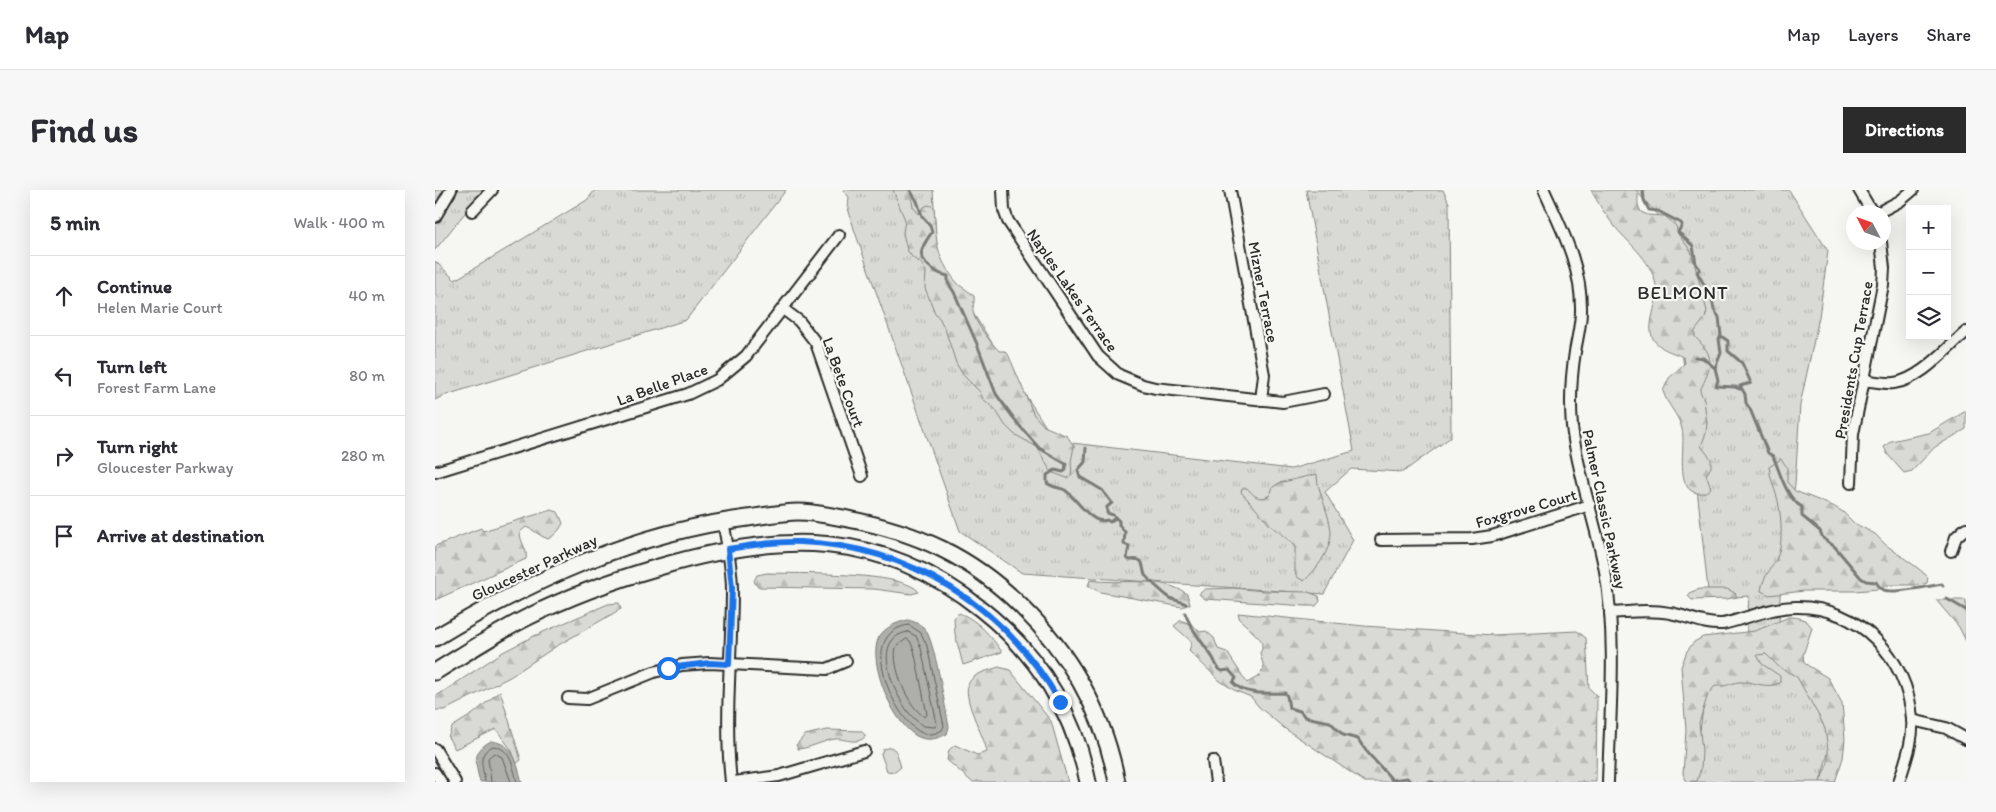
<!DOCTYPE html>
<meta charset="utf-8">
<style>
body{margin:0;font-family:Itim,sans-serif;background:#f7f7f7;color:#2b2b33}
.controls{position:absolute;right:15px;top:15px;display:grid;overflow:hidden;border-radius:0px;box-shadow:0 5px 20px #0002}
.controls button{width:45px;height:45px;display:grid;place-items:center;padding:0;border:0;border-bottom:1px solid #e1e1e2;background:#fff;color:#2b2b33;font:25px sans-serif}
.compass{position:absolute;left:1411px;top:15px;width:45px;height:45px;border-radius:50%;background:#fff;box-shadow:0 5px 20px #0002;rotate:311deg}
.stop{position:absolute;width:15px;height:15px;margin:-11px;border:4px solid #1a73e8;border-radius:50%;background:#fff}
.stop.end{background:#1a73e8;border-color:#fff;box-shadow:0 1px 5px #0008}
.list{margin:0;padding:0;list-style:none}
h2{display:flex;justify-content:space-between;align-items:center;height:65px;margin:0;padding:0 20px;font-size:21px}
h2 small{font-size:16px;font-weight:400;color:#7c7c81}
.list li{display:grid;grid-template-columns:32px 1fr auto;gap:15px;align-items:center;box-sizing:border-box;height:80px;padding:0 20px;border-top:1px solid #e1e1e2}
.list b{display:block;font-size:19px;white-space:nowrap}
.list p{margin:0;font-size:16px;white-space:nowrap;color:#7c7c81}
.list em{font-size:16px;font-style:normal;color:#7c7c81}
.icon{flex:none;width:28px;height:28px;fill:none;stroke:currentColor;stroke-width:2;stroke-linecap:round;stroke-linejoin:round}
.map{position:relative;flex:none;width:1531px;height:592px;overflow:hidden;border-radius:0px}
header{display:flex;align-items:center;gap:30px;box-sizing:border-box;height:70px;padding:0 25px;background:#fff;border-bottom:1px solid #e1e1e2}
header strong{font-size:24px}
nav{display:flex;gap:28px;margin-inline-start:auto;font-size:18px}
.intro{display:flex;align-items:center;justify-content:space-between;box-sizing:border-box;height:120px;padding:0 30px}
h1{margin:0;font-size:35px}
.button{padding:12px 22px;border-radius:0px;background:#2b2b2b;color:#fff;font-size:18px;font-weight:700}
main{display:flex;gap:30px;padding:0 30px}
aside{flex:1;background:#fff;border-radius:0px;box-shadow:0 5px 20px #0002}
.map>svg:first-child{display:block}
.grass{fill:url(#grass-tufts);stroke:#828280}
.forest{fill:url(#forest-firs);stroke:#828280}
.green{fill:#d9d9d5;stroke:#828280}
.water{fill:#aeaeab;stroke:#7a7a78}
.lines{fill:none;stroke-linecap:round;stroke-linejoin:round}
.shore{stroke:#5f5f5e;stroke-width:1}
.stream{stroke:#7a7a78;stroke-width:3}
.street-casing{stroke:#2b2b2b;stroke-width:14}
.secondary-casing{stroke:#2b2b2b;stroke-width:19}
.street{stroke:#f6f6f2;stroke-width:10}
.secondary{stroke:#f6f6f2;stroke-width:15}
.route{stroke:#1a73e8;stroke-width:6}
.labels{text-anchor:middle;stroke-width:4.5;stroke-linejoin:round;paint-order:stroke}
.street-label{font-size:16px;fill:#2b2b2b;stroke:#f6f6f2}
.quarter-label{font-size:19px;letter-spacing:1px;fill:#2b2b2b;stroke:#f6f6f2}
</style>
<header>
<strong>Map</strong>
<nav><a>Map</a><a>Layers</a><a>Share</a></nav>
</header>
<div class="intro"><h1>Find us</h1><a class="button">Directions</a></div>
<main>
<aside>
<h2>5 min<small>Walk · 400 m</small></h2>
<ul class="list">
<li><svg class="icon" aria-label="ahead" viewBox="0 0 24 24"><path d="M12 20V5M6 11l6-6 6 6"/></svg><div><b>Continue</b><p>Helen Marie Court</p></div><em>40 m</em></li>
<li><svg class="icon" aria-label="left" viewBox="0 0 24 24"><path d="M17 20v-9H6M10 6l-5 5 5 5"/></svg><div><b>Turn left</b><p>Forest Farm Lane</p></div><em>80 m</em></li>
<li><svg class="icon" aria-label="right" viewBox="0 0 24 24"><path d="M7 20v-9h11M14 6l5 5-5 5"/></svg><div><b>Turn right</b><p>Gloucester Parkway</p></div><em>280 m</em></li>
<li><svg class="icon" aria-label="arrive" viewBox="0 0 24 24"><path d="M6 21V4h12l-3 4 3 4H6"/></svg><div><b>Arrive at destination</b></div></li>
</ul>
</aside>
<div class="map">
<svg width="1531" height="592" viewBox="0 0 1531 592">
<defs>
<pattern id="grass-tufts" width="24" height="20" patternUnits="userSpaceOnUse" patternTransform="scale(1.25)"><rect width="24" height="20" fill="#d9d9d5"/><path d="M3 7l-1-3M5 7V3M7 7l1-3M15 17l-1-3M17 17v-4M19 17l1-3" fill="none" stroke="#babab7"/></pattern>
<pattern id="forest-firs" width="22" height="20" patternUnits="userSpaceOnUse" patternTransform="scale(1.25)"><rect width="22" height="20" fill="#d9d9d5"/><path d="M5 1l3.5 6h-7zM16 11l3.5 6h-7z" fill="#babab7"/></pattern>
</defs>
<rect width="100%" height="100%" fill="#f6f6f2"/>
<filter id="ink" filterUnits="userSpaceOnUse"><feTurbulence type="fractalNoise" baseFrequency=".02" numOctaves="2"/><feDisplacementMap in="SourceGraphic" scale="10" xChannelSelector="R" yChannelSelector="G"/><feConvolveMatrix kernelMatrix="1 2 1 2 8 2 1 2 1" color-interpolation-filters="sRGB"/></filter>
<g filter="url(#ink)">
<g class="grass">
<path d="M0,0h51l-17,18 -34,42z"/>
<path d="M160,0h191l-100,130 -243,76 -8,4v-139l20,19 132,-80z"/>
<path d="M408,0h90l4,67 118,184 236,28 63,-18 -48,-261h137l6,13 2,234 -48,35 -52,-3 -26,23 28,48 -29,54 -302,-21 -62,-42 -106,-302 -6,-21 1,-11z"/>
<path d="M1200,0h154l39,61 -9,66 -19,88 -5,80 -13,60 -4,106 33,44 20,48 -11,39h-127l16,-118 37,-24 3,-44 -40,3 -32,-295 -17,-87z"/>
</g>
<g class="forest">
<path d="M458,0h17l3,17 6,7 5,-7 4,-2 6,2c3,35 0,48 24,77 5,4 11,7 16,12 1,6 -2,11 -1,16 3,13 17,29 26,39h6l3,3 26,61 10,11 23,10 7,10 -3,16 1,13 -5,3 -16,-6 -14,-25 -23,-13 -9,-9 -10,-16 -12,-10 -3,-7 -17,-17 -7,-12 -10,-31 -6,-13 -5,-6 -10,-25 1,-17 -5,-8 -8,-5 -6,-8 -4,-17 2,-13z"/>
<path d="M1156,0h46c3,9 -2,11 4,22l7,3 17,1 11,10 2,8 13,17 16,60 -2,7 -10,13v6c22,21 16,29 5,54l4,9 3,23 -1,10 -5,13 10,13v8l-5,8 5,13c-4,4 -8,6 -14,5 -23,-4 -11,-48 -15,-64 -3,-14 -15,-24 -19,-38l6,-13 16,-15 -1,-5c-7,-5 -17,-6 -24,-12 -21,-14 1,-41 -4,-61 -6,-28 -28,-41 -44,-62 -8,-10 -15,-22 -21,-33z"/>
<path d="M1531,221v18l-31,18 -23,24 -8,2 -16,-18 -4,-8 7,-6 38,-8z"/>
<path d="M1346,269l6,8v15l8,9 38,15 10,6 11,11 21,11 11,11 33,24 9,8 -1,6 -8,2h-30l-11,4 -23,2h-51l-35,4 -8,-4c2,-17 14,-24 18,-39 4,-13 2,-41 -2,-55 -3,-10 -7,-19 -8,-30z"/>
<path d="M882,284c0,11 4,19 7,30 3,9 7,21 7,30 -1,18 -15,36 -27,47l-7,-4 -2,-5v-24l-4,-6 -21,-17 -29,-33 1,-4h5c8,9 12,13 23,7l3,-8 6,-4z"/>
<path d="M116,320l7,2 5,11c-3,7 -8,12 -15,16 -9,-3 -13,-9 -22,-12l-6,5c0,11 8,17 6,27l-91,41v-54l46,-18 2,3z"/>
<path d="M332,383c28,1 137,-2 152,19l-8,2 -37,-5 -114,-2 -4,-2 -2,-4 3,-6z"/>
<path d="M655,390c30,5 71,-5 97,14l3,10 -8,3 -82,-15 -12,-6z"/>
<path d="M798,398l31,3 44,1 11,4 1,5 -4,5h-10l-101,-7 -6,-5 6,-5z"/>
<path d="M1265,399h27l8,4 2,4 -10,2 -35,1 -4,-4 3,-4z"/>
<path d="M1501,410h30v41l-7,-14z"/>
<path d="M184,413l2,6 -66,38 -45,30 -65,33h-10v-13l68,-45 31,-16 74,-32z"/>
<path d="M524,423c19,7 32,23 43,39l-39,13 -8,-31 -1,-16z"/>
<path d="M803,423l126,13 129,9 84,-4 9,7 3,50 8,8 -1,86h-231l-81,-54 -25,-21 -8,-10 -17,-7 -14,-9 -31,-30 3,-9 -18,-16 7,-6 13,6 6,6 6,-1 8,7 4,11 9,3 20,31 12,-7 5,-8 -4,-15 2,-4c0,-3 0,-6 -1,-9 -2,-2 -18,-18 -21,-20z"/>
<path d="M1354,427c11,0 18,2 23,11l-9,27 1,8 24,15 14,25 3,36 -2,19 -8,24h-15l8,-20v-12l-3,-21 -4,-9 -24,-43 -18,-10 -13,-13 -9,1 5,9 18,12v7c-14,6 -24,-1 -37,-1 -11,-1 -15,6 -28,4l-7,8 -9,29 3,28 -1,17 -4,13 -10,1 -4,-8 3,-44 -5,-63 6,-16 7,-9 9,-5 52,-6z"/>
<path d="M564,477l11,3 41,51 17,61h-96l-25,-22 2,-10 6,-5 22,10 10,-3c-2,-16 -28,-56 -17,-71 5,-8 20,-11 29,-14z"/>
<path d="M65,501l21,69 -5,4 -4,-13 -16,-22 -41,20 -7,-12 4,-10 21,-13z"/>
<path d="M392,540l34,1 5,5c-9,10 -21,2 -31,3 -13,2 -24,9 -37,10l-2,-4 9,-10z"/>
</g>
<path class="green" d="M456,557l5,4 5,16 -6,5 -8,-1 -6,-17 2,-5z"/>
<g class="water">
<path d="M473,430c7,2 13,4 17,9 10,13 20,78 24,98l-2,7c-8,4 -17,7 -26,4 -26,-8 -55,-77 -42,-101 6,-10 19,-15 29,-17z"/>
<path d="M56,551c24,3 25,21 31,41h-42c-5,-19 -8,-31 11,-41z"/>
</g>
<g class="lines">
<g class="shore">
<path d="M474,435l12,8 6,13 17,80 -2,4c-6,4 -15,6 -22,2 -27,-15 -65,-100 -11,-107z"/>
<path d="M473,442l8,4 5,12 16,76 -2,3 -12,-1c-5,-4 -10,-8 -14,-13 -15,-19 -40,-75 -1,-81z"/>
<path d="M472,449l3,2 4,9 13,64 -2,3c-17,-9 -34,-51 -29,-70z"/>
<path d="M50,592c-2,-15 -9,-28 8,-36 18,2 20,21 24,36"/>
<path d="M56,592l-3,-24 6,-5 8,4 9,25"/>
</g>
<g class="stream">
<path d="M475,0l7,11 5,15 8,9 2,7c-13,19 -17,26 5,40 3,2 8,3 11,4v7l6,9 23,52 19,50 22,30 21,24 27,16 -1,7 -2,1 -8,-2 -8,5v8c6,5 12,4 18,7 11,8 27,36 42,30l3,2 5,-4"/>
<path d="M1208,0l1,10 5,10 9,1 23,12 1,2 -4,7 15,14 3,18 4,5 -3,3 15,27 2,11 5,7 2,19 7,5v10l14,12 9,20 -11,3 5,8 1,9 4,6 18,44 5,3c7,16 13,42 29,51v9l18,15 3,7 12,9 26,31 5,3 10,1c2,3 4,7 8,8 10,4 46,-4 58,-6l1,2"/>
<path d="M1286,146l-2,3 2,14 -6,15 3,12 -2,6 19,1 5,2"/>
<path d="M1260,167l8,1 12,10"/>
<path d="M651,258l-1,14 -7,8 2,7 22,13 10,13 -5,4v6l6,2 6,6v4l6,7 -1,12 5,2 -2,12 2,2c17,-3 12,5 16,15 2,3 22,22 27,24 5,2 10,2 14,5"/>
<path d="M1512,409l19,11"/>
<path d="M750,423c6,17 18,30 28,45 3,5 3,10 9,13l7,-1 7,8 -3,5c13,13 35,10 52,10l2,3 2,12 11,3 5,6 25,5 13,13 15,4c9,16 23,27 34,41l15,-2 4,4"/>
<path d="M992,592h6"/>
</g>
<g class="street-casing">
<g id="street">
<path d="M568,0l1,20 4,11 90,135 21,19 24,10 12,3 128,14 41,-8"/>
<path d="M795,0l34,185 -3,25"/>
<path d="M1109,0c18,40 38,77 37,121 0,14 -4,28 -6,41 -4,25 -5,51 -3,75 6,49 24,96 33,144 12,69 5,141 3,211"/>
<path d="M1424,0l13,22"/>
<path d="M37,21l20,-21"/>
<path d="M1444,22l21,-11 13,-11"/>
<path d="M0,27l16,-27"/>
<path d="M348,119l16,12 17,22 46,133"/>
<path d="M1428,190c10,1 21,4 31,3 26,-3 53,-35 72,-51"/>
<path d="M0,282l253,-78 29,-14 29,-24 93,-121"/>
<path d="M1416,293l2,-49 30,-149 1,-17 -3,-26"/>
<path d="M288,331c4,22 9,46 9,69 0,64 -8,128 -1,192"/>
<path d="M946,350l91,-1 20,-3 98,-31"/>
<path d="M1516,361l5,-14 10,-9"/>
<path d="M1175,423c20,-1 40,-4 60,0 18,3 33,12 52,11 7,-1 15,-4 22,-6 16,-5 34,-11 52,-11 63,-1 112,51 116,112 2,21 -7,43 -13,63"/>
<path d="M133,508l19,1 67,-27 28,-7 27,-2 118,6 19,-8"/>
<path d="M1477,530l34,8 20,11"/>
<path d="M0,559l20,33"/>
<path d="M778,571l3,21"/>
<path d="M0,583l6,9"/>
<path d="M299,592l45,-6 85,-25"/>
</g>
</g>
<g class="secondary-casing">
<g id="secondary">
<path d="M0,448c97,-58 200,-106 313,-120 16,-2 34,-6 50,-6 16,0 34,4 50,7 69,13 124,38 174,88 49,48 82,107 95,175"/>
<path d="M0,482c31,-19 61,-39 93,-55 42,-21 86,-37 131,-50 118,-35 221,-39 322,42 57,45 92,101 107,173"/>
</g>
</g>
<use href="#street" class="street"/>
<use href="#secondary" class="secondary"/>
</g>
</g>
<g class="lines" filter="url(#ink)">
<path class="route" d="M233,478l41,-5 20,1 3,-76 -4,-39c23,-4 48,-8 72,-7 110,4 205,64 260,160"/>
</g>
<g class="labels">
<g class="street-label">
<text transform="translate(638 100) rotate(55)" y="6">Naples Lakes Terrace</text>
<text transform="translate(829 102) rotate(79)" y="6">Mizner Terrace</text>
<text transform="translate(1418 170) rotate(-80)" y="6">Presidents Cup Terrace</text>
<text transform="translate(409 192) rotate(70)" y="6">La Bete Court</text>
<text transform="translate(227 194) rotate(-20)" y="6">La Belle Place</text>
<text transform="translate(1091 318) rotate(-16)" y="6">Foxgrove Court</text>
<text transform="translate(1170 319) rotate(78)" y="6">Palmer Classic Parkway</text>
<text transform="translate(99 377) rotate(-25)" y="6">Gloucester Parkway</text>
</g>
<g class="quarter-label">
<text x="1248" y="109">BELMONT</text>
</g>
</g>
</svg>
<div class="controls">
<button>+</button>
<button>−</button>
<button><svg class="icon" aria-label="layers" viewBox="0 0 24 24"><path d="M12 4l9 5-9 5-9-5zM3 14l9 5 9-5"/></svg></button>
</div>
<svg class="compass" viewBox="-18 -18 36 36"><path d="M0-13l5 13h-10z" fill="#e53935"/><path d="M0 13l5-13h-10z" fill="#7c7c81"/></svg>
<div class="stop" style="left:233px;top:478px"></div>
<div class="stop end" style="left:625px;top:512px"></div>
</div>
</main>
